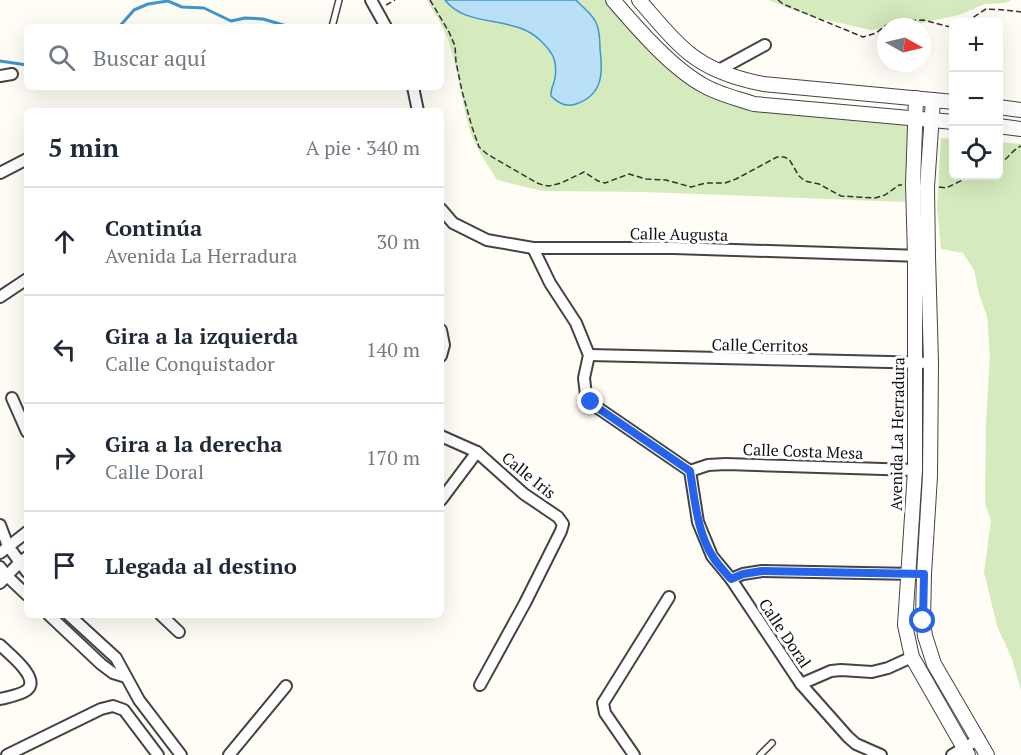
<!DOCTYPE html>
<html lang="es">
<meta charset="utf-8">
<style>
body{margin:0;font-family:"PT Serif",serif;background:#f2f2f3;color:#1f2937}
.controls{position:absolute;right:18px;top:18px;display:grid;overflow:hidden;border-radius:9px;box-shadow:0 6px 24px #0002}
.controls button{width:54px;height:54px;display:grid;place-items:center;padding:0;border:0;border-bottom:2px solid #e0e1e3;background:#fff;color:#1f2937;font:30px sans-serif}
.compass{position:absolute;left:877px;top:18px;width:54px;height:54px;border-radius:50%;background:#fff;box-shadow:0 6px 24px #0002;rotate:98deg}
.stop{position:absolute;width:18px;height:18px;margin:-14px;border:4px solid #2563eb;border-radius:50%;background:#fff}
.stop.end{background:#2563eb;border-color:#fff;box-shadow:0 2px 6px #0008}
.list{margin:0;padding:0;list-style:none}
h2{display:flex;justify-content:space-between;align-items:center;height:78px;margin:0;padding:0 24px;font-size:26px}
h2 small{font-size:20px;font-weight:400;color:#747a83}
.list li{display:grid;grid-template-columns:39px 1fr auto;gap:18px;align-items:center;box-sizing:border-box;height:108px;padding:0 24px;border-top:2px solid #e0e1e3}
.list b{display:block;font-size:22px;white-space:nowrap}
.list p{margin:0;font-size:20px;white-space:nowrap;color:#747a83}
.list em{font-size:20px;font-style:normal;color:#747a83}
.icon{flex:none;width:33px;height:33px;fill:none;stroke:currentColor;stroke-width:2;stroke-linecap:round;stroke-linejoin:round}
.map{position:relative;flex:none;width:1021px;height:755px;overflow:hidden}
.search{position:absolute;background:#fff;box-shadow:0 6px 24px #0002;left:24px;top:24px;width:420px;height:66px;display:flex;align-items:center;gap:15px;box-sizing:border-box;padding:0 21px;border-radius:9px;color:#747a83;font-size:22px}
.panel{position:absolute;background:#fff;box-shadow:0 6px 24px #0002;left:24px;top:108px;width:420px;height:510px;border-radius:9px}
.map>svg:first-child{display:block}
.green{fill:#d5ebbd}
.water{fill:#b9e0f7;stroke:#3f96cf;stroke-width:1.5}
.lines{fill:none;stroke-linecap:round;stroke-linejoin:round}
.stream{stroke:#3f96cf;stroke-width:3}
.service-casing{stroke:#444;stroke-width:8}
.minor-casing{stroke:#444;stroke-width:14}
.tertiary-casing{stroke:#444;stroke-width:16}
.path{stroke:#333;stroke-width:1.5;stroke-dasharray:6 3;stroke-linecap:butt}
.service{stroke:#fff;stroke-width:5}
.minor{stroke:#fff;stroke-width:10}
.tertiary{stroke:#fff;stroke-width:14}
.route{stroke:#2563eb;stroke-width:8}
.labels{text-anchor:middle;stroke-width:6;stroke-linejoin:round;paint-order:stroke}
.street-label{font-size:16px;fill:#111;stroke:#fff}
</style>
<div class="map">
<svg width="1021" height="755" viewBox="0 0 1021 755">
<rect width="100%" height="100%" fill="#fffdf5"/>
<g class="green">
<path d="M427,0h179l38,43 75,56 184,23 5,3 -3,57v20l-261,-10 -101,-1 -46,-11c-10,-16 -21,-32 -27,-49 -10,-33 -12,-68 -25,-99 -4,-11 -13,-21 -18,-32z"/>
<path d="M768,0h243l-6,3 -20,1 -26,11 -47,10 -26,2v1l-15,2 -62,-14z"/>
<path d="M941,138l12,1 1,37h44l1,-34 22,2v546l-9,-31 -15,-33 -13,-54 7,-51 -6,-18 1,-82 4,-65 -3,-40 -8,-22 -5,-24 -11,-17 -22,-4 -4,-42z"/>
</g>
<path class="water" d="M445,0h131c7,8 18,15 21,25 3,8 3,16 3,24 3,24 3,46 -24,55 -10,4 -18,-1 -25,-8 -1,-7 3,-11 4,-18 1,-6 1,-13 -1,-19 -2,-7 -8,-13 -13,-18 -27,-27 -74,-12 -96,-41z"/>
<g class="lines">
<g class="stream">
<path d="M119,27l15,-17 14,-6 20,-3 14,6 22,1 27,13 14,-3 18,1 27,8"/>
<path d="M0,61l27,4"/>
</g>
<g class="service-casing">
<g id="service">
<path d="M332,27l7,-27"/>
<path d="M760,755l12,-12"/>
</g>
</g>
<g class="minor-casing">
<g id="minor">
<path d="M371,0l15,27"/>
<path d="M719,70l46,-25"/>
<path d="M0,76l12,-2"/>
<path d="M413,87l5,24"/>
<path d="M0,173l27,-14"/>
<path d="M441,209l12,14 34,17 46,8h141l247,8"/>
<path d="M533,248l17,35 26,40 13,32 -5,23 2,17 12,13 92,63 8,51 14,34 19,23 70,105 47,53 8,7 25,11"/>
<path d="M0,297l27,-18"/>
<path d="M441,330l3,15 -3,11"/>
<path d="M589,355l342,8"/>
<path d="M12,398l15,34"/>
<path d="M441,436l36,16 47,42 34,23 5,7 -2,7 -36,72 -45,82"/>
<path d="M690,471l18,-6 18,-1 189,6"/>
<path d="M441,500l36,-48"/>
<path d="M0,525l8,21 19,26"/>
<path d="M0,553l27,-21"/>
<path d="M0,567l7,9 20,19"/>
<path d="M731,579l12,-5 19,-3 152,3"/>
<path d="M0,583l19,-20 8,-6"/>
<path d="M49,615l52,49 12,9 13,4"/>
<path d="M69,615l47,43 23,42 42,55"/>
<path d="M161,615l18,17"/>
<path d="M0,645c8,8 41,33 27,45 -6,5 -19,7 -27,9"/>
<path d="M801,684l30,-13 10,-1 31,2 16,-4 24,-11"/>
<path d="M7,755l94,-46 12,-3 11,4 34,45"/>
<path d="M229,755l57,-69"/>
<path d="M634,755l-29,-42 -2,-10 66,-106"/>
<path d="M952,755l27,-16"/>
</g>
</g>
<g class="tertiary-casing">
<g id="tertiary">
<path d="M613,0c24,28 57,66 88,84 16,10 35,14 53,20l200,18"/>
<path d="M639,0c16,18 32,39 51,54 20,16 48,25 73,30l191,18"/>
<path d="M916,98l-3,86 2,72v214l-10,155 7,32 56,98"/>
<path d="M933,100l-6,87 1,69 3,107 -1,113 -6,98 -1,47 2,15 9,28 53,91"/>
<path d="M998,107l23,3"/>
<path d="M998,126l23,3"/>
</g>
</g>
<g class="path">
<path d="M430,0l19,32 6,14 1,16 6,29 10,36 7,20 8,7 50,29 6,2 6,1 12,-3 23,-11 14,9 7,2 24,-9 17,5 20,1 25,7 15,-4h19l11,-4 41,-22h7l5,2 10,17 6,5 14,3 22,12 34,2 10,-3 14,-10h3"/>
<path d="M778,0l5,4 80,33 13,-4 9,-7 13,-5 25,-1 31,8"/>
<path d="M386,5l9,-5"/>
<path d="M966,22l20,-13 20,1 15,2"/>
<path d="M998,165c9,-5 14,-15 23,-19"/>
<path d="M939,187l7,1 25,-12"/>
</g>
<use href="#service" class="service"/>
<use href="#minor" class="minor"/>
<use href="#tertiary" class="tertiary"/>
</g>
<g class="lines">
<path class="route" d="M591,402l7,6 92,63c5,29 7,61 23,86 5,8 12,15 18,22l12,-5 19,-3 162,3 -1,47"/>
</g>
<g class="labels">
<g class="street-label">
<text transform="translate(679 234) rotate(1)" y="6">Calle Augusta</text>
<text transform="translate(760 345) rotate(1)" y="6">Calle Cerritos</text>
<text transform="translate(897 434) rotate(-89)" y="6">Avenida La Herradura</text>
<text transform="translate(803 451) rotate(2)" y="6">Calle Costa Mesa</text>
<text transform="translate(529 475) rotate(39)" y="6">Calle Iris</text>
<text transform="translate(785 633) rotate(56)" y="6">Calle Doral</text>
</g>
</g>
</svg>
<div class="controls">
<button>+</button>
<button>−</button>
<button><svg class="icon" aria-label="locate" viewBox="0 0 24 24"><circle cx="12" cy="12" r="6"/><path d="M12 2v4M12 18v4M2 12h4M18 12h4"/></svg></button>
</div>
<svg class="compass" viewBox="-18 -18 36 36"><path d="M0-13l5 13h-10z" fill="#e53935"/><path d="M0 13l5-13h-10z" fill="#747a83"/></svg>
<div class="stop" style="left:923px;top:621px"></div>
<div class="stop end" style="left:591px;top:402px"></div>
<div class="search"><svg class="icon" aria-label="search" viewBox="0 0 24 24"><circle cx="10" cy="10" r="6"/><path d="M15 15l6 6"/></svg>Buscar aquí</div>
<section class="panel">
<h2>5 min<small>A pie · 340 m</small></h2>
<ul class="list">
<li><svg class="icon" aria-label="ahead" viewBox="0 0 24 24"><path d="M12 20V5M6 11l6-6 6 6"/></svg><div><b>Continúa</b><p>Avenida La Herradura</p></div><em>30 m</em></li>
<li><svg class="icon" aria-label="left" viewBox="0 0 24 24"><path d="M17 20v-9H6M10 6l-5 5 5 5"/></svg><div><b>Gira a la izquierda</b><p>Calle Conquistador</p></div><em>140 m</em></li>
<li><svg class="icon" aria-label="right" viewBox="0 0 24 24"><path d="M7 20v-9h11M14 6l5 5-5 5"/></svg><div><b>Gira a la derecha</b><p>Calle Doral</p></div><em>170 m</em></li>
<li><svg class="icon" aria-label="arrive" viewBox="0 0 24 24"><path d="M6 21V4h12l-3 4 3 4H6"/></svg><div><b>Llegada al destino</b></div></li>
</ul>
</section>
</div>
